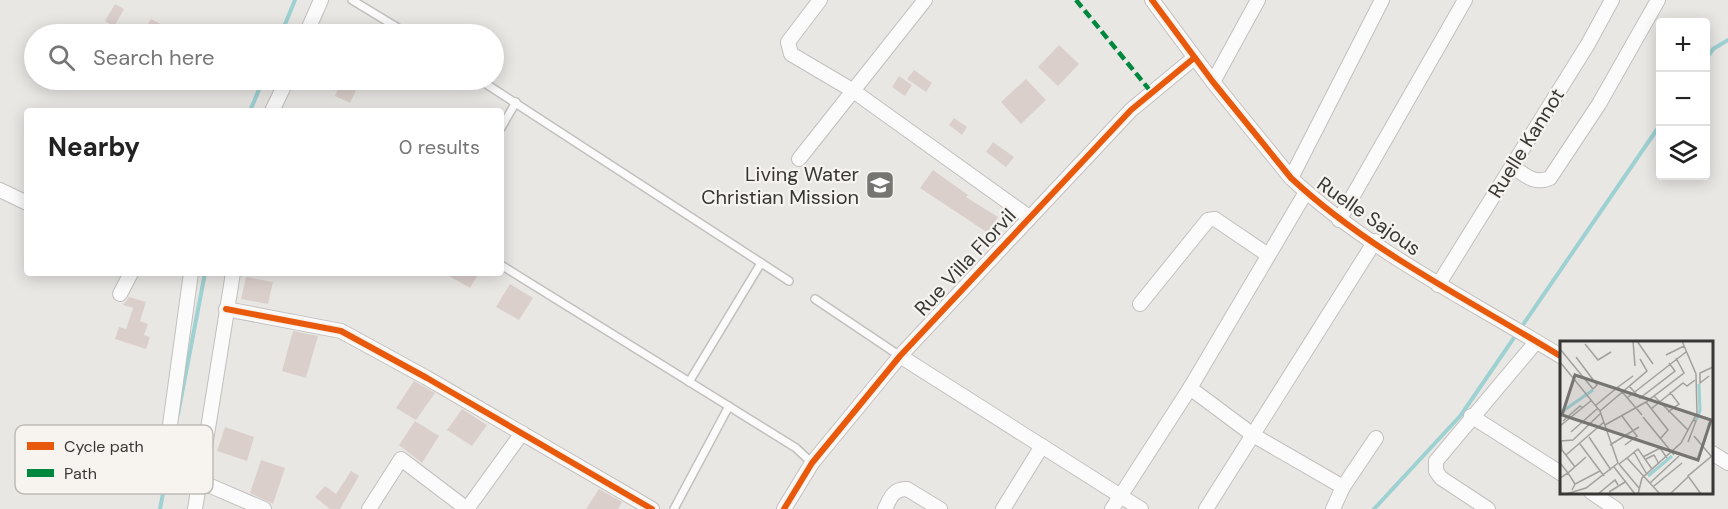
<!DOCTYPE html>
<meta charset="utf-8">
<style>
body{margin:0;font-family:"DM Sans",sans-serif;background:#f6f6f6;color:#222}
.controls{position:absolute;right:18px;top:18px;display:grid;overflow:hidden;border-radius:6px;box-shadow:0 3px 15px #0003}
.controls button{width:54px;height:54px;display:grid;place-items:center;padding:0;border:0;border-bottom:2px solid #e0e0e0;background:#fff;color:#222;font:30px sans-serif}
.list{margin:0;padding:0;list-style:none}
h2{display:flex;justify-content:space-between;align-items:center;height:78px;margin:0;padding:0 24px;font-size:26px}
h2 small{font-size:20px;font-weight:400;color:#767676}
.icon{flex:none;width:33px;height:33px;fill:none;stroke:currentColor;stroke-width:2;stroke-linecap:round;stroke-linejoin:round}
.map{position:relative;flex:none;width:1728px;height:509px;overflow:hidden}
.search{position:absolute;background:#fff;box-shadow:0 3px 15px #0003;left:24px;top:24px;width:480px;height:66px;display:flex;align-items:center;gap:15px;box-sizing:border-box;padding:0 21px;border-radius:33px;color:#767676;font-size:22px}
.panel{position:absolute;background:#fff;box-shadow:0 3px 15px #0003;left:24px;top:108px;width:480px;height:168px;border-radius:6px}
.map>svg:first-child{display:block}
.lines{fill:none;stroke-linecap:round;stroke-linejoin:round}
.stream{stroke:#9ed1d2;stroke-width:4}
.building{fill:#dbcfcb}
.lane-casing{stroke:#c2c0bf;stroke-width:10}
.street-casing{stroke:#c2c0bf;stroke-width:16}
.lane{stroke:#fcfbfb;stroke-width:7}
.street{stroke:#fcfbfb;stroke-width:14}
.quiet{stroke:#00873e;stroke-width:4.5;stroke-dasharray:9 4.5;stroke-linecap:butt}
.cycleway-casing{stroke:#f7f4f0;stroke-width:10}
.cycleway{stroke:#e8590c;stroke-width:6}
.labels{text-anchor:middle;stroke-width:4.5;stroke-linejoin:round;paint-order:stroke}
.street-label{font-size:20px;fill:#383735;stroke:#f7f4f0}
.poi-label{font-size:20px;fill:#383735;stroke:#f7f4f0;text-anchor:end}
.inset-river{fill:none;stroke:#9ed1d2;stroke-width:3}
.inset-road{fill:none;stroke:#a2a19e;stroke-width:1.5}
.view{fill:#767572;fill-opacity:0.15;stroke:#767572;stroke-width:3}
.inset-edge{fill:none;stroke:#383735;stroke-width:3}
.key{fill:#f7f4f0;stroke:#bebbb8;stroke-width:1.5}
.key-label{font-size:16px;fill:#383735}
</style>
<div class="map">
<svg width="1728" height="509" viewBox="0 0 1728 509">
<rect width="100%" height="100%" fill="#e9e7e4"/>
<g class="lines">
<g class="stream">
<path d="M281,34l14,-34"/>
<path d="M1706,59l7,-10 15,-9"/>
<path d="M250,111l13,-31"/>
<path d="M178,414l27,-141"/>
<path d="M160,509l14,-73"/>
<path d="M1374,509l87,-94 199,-290"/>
</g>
</g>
<g class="building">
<path d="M115,4l9,5 -10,18 -9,-6z"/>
<path d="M151,19l13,7 -4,8 -15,-5z"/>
<path d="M1059,45l20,19 -21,22 -20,-19z"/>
<path d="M914,70l18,13 -6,9 -19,-13z"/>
<path d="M899,76l13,9 -7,11 -13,-9z"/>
<path d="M1026,79l20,21 -25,24 -20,-22z"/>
<path d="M342,80h19l-11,23 -15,-7z"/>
<path d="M954,118l13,9 -5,8 -13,-10z"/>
<path d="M993,142l21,15 -8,10 -20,-15z"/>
<path d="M933,170l35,25 -2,2 32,20 -10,16 -68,-45z"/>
<path d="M444,273h35l-9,15z"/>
<path d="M246,277l27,5 -5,22 -27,-5z"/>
<path d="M510,284l23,14 -14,22 -23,-13z"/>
<path d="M129,297l17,5 -6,19 8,3 -4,11 6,2 -4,12 -31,-10 4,-12 7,2 7,-21 -10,-3z"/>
<path d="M293,331l25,5 -12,42 -24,-7z"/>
<path d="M414,381l21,12 -19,27 -20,-12z"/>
<path d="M462,409l25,16 -15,21 -25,-16z"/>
<path d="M415,421l24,15 -17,27 -23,-18z"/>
<path d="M225,427l29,10 -7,24 -30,-10z"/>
<path d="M261,460l24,8 -12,36 -23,-11z"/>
<path d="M351,471l8,5 -19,33h-10l-15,-12 10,-11 11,8z"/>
<path d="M599,489l23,13 -4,7h-32z"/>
</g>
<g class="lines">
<g class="lane-casing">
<g id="lane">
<path d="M352,0l56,34"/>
<path d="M480,80l309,201"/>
<path d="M501,128l15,-26"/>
<path d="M501,265l295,183 16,15"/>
<path d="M815,299l85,57"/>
<path d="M689,382l72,-119"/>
<path d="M674,509l55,-103"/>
</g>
</g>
<g class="street-casing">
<g id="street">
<path d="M820,0l-32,42 3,12 61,36 177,127"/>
<path d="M1152,0l61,82 78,96c78,73 180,123 271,179"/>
<path d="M306,34l15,-34"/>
<path d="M1213,82l45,-82"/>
<path d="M272,111l15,-31"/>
<path d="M799,159l126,-159"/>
<path d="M1512,166c13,9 22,19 38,12l49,-74 59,-104"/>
<path d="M1291,178l91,-178"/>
<path d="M0,190l27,13"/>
<path d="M1339,220l126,-220"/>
<path d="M191,273l-22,159 37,5"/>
<path d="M1438,285l150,-241 24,-44"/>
<path d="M120,294l11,-21"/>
<path d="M1140,304l68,-84 7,-1 53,36"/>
<path d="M226,309l115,22 86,47 225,131"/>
<path d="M900,356l241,153"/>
<path d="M1190,388l63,47 90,52"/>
<path d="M1471,416l91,58"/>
<path d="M1712,453l16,10"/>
<path d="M199,481l65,28"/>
<path d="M1591,492l25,17"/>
<path d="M195,509l38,-236"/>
<path d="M369,509l32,-50 66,50"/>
<path d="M467,509l55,-76"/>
<path d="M784,509l28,-46 88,-107 231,-246 63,-52"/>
<path d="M885,509c5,-11 9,-21 22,-20l33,20"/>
<path d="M1003,509l39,-63"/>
<path d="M1112,509l78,-121 116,-196"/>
<path d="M1206,509l169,-268"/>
<path d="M1333,509l10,-22 33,-49"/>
<path d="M1488,509l-47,-31 -5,-7v-10l100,-119"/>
</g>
</g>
<use href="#lane" class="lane"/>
<use href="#street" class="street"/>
<g class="quiet">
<path d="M1076,0l76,93"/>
<path d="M169,432l37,5"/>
</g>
<g class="cycleway-casing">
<g id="cycleway">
<path d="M1152,0l61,82 78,96c78,73 180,123 271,179"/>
<path d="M226,309l115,22 86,47 225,131"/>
<path d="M784,509l28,-46 88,-107 231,-246 63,-52"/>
</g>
</g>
<use href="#cycleway" class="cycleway"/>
</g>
<defs>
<g id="school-square" transform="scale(1.5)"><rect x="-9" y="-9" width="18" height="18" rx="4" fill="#767572" stroke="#f7f4f0"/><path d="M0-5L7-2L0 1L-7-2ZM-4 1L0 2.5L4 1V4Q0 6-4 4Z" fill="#fff"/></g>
</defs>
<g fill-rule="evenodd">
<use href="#school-square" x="880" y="185"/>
</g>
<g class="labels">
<g class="street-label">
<text transform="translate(1526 143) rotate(-58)" y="7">Ruelle Kannot</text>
<text transform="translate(1369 216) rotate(35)" y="7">Ruelle Sajous</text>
<text transform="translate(965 262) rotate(-47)" y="7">Rue Villa Florvil</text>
</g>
<g class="poi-label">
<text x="859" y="181">Living Water<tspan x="859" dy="23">Christian Mission</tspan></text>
</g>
</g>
<g transform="translate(1560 341)">
<rect width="153" height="153" fill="#e9e7e4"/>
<path class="inset-river" d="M0,72l33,-23M136,79l4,-9 -1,-27M88,135l24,-20"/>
<path class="inset-road" d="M73,0l2,25M77,0l16,23M25,3l13,16 13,-8M0,8l33,40M106,14l18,-9M16,16l21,28 -4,4M0,21l40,49 18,52 -32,25 -20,6M149,35l-9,7v-10l13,-6M69,45l11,12 35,-27 -6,-8M58,46l15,-11M94,55l34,34M67,57l59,-46M86,61l22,28 -8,9M36,64l22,-18 24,28M91,68l32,-26 4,3 8,-6M40,70l47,-40 -7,-12M108,71l11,-8 -9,-12M62,75l15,20 -12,9M83,76l31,38M3,80l17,-15 3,2M45,84l41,-23 38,-29 -8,-15M0,85l32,-26M11,91l27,-24M134,95l17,20M29,96l22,33M128,101l8,-21 -3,-1M20,103l24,32M50,104l29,-18M2,109l-1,-9 12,-1 28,-27M0,111l2,-2 13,17M74,111l12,21M6,114l38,-33M83,116l17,-9 7,10M67,117l11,-9 14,20M86,118l8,-4 5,9M59,123l8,-6 33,36M59,123l20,24M54,126l21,27M0,137l8,-5 -7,-9M90,142l29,-27M15,143l-7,-11 18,-16M94,145l28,-23M12,149l3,-6 25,-13M49,151l16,-10M38,153l17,-14 3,5M78,153l4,-16 39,-35 16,-30 -1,-39 -14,-33M110,153l18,-17M141,153l-13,-18 25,-21"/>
<path class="view" d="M15,34l136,45 -13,40 -136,-45z"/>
<rect width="153" height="153" class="inset-edge"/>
</g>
<rect x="15" y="425" width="198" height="69" rx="9" class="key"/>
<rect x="27" y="442" width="27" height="8" fill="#e8590c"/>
<rect x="27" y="469" width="27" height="8" fill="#00873e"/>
<g class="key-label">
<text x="64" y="452">Cycle path</text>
<text x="64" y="479">Path</text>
</g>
</svg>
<div class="controls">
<button>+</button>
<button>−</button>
<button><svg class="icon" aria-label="layers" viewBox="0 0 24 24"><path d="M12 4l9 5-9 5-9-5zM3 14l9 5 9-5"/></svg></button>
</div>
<div class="search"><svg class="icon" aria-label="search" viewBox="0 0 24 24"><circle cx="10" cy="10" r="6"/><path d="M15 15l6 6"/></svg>Search here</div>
<section class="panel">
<h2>Nearby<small>0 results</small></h2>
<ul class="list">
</ul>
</section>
</div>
